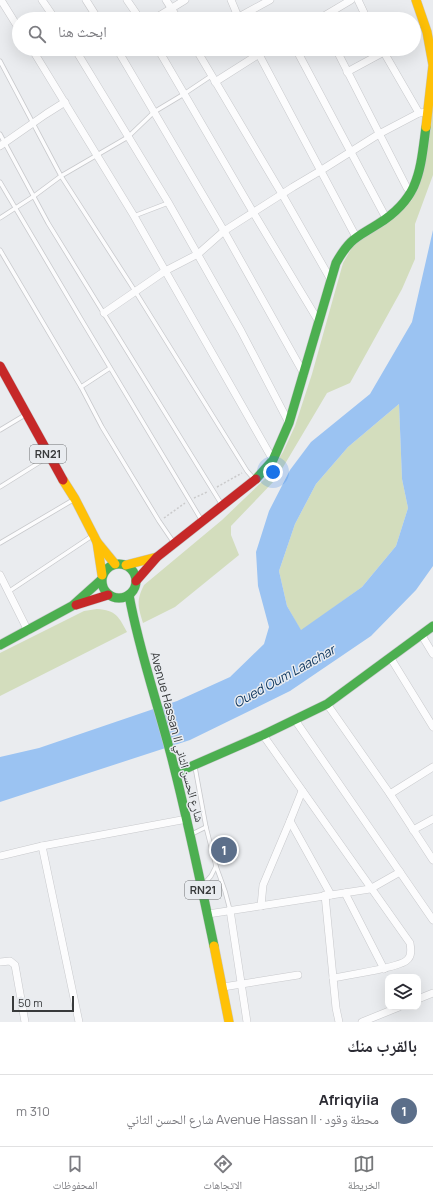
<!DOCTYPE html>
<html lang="ar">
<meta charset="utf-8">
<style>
body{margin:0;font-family:Manrope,"Noto Naskh Arabic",sans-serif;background:#f2f2f3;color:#2b2b33;direction:rtl}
.controls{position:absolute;right:12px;bottom:12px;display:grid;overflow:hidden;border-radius:8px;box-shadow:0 4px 16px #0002}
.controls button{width:36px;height:36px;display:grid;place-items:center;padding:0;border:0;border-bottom:1px solid #e1e1e2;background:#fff;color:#2b2b33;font:20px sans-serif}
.scale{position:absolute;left:12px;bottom:10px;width:62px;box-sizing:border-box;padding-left:4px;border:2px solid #383a3b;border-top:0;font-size:11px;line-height:14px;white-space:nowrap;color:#383a3b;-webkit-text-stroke:3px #e9ecf0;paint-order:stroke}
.you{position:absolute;left:273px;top:472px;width:14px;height:14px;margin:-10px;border:3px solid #fff;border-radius:50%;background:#1a73e8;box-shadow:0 0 0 6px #1a73e833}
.badge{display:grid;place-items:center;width:26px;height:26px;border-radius:50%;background:#76787a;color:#fff;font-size:13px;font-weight:700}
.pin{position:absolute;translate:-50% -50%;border:2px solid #fff;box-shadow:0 1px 4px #0006}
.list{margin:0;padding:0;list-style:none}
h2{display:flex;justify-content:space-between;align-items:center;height:52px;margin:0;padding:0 16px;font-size:17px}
h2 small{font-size:13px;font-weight:400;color:#7c7c81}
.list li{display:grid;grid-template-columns:26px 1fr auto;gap:12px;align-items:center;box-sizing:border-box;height:72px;padding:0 16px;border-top:1px solid #e1e1e2}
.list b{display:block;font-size:15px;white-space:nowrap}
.list p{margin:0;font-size:13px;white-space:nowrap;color:#7c7c81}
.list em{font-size:13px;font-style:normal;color:#7c7c81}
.icon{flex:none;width:22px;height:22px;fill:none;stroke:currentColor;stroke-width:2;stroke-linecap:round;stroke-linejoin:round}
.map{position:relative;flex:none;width:433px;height:1022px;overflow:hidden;direction:ltr}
.search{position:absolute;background:#fff;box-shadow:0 4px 16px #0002;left:12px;right:12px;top:12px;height:44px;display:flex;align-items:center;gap:10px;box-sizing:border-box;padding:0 14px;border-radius:22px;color:#7c7c81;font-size:15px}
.sheet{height:124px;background:#fff}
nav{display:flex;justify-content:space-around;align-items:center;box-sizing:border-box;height:56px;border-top:1px solid #e1e1e2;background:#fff;font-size:11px;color:#7c7c81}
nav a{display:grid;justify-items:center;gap:2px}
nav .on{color:#76787a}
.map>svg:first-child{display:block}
.green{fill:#d3ddbd}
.water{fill:#9bc3f2;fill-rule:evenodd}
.building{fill:#dacfdd}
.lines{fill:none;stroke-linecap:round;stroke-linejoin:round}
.lane-casing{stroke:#c8c9cc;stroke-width:5}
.street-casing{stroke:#c8c9cc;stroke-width:8}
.fast-casing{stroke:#c8c9cc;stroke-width:10}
.slow-casing{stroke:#c8c9cc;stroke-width:10}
.jam-casing{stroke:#c8c9cc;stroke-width:10}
.path{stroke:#cacacb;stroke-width:1.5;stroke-dasharray:2 2;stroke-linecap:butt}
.lane{stroke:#fcfcfd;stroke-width:3.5}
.street{stroke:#fcfcfd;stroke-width:7}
.fast{stroke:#4caf50;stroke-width:9}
.slow{stroke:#ffc107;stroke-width:9}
.jam{stroke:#c62828;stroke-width:9}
.labels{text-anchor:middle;stroke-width:3;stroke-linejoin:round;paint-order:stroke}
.shield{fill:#e9ecf0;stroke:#6d6f71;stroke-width:1}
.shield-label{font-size:11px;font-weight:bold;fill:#383a3b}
.street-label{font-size:12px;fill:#383a3b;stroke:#e9ecf0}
.water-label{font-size:13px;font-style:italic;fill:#0a335c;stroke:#e9ecf0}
</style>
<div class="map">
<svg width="433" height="1022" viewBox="0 0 433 1022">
<rect width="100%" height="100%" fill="#eaecef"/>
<g class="green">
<path d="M433,96v79l-18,49v35l-13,30 -52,94 -23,10 -51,86 -45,47v9l8,20 -64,52 -32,16c-5,-16 -7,-22 1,-38l78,-65 47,-45 14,-23 12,-26 17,-52 31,-111 11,-19 58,-44z"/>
<path d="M399,404l3,75 6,29 -12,38 -34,41 -61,44 -14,-25 -8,-35 16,-47 21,-40 32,-37z"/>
<path d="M97,609c19,1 22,8 30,23l-127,64v-43l84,-42z"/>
</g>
<path class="water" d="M433,230v336l-17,24 -45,46 -81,55 -100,49 -190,62v-45l39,-9 138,-47 53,-24 34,-33 5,-17 -11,-41 -2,-34 13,-41 21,-41 21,-28 59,-48 42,-72zM399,404l3,75 6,29 -12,38 -34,41 -61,43 -14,-24 -8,-35 16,-47 21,-40 32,-37z"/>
<path class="building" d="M226,844l3,11 -11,3 -3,-11z"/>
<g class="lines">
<g class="lane-casing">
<g id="lane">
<path d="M0,61l61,115 74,115 112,180 7,8"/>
<path d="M0,134l48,89 174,282"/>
<path d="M0,182l81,137 121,202"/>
<path d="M134,216l34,-13"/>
<path d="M0,218l34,-22 27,-20 67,-39 26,-25 30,-18 27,-18"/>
<path d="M0,250l81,137 21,40 57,94 15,22"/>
<path d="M81,387l29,-19"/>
<path d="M0,430l25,-15"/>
<path d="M0,487l48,-30"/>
<path d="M0,543l73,-43"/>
<path d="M8,592l84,-56"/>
<path d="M195,767l11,60"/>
<path d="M192,834l14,-7 10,39 -5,10 -7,8"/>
<path d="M216,866l9,25 5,19"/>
</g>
</g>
<g class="street-casing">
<g id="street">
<path d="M1,0l18,29"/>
<path d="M42,0l13,19"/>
<path d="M86,0l12,19"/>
<path d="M127,0l13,19"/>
<path d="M166,0l12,19"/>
<path d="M231,0l8,19"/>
<path d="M358,0l9,19"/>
<path d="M154,19l31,-19"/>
<path d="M235,19l35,-19"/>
<path d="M319,19l32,-19"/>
<path d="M32,49l102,167 139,244"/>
<path d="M75,49l93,153 73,129 48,92"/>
<path d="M117,49l107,182 80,143"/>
<path d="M158,49l95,163 66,110"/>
<path d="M196,49l86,145 49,86"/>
<path d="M256,49l100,188"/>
<path d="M296,49l90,169"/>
<path d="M336,49l71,139 5,4"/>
<path d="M382,49l37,64"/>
<path d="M347,72l37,-20"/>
<path d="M215,82l52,-33"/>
<path d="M0,146l46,-32 19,-12"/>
<path d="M104,313l61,-42 33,-17 26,-23 69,-44 27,-16 59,-37 40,-21 9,-1"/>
<path d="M0,575l28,56"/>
<path d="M421,634l12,20"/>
<path d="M390,657l43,70"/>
<path d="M327,704l63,90 43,66"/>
<path d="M295,720l138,200"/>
<path d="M263,735l147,208c1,6 2,13 -3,17 -8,8 -60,15 -74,18"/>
<path d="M302,791l-12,30 41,74"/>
<path d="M390,794l43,-27"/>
<path d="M413,830l20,-11"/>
<path d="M42,846l37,176"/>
<path d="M0,856l42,-10 145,-27"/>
<path d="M345,893l39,76"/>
<path d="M325,895l11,113 3,14"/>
<path d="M261,906l2,-21 27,-64"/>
<path d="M230,910l17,112"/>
<path d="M208,914l162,-25 30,-17"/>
<path d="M0,962l10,-1 5,4 10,57"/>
<path d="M223,987l75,-12"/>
<path d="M418,999l15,-6"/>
<path d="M362,1022l37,-15"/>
</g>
</g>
<g class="fast-casing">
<g id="fast">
<path d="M256,479l17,-19 16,-37 47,-160c14,-25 20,-25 42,-39 42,-26 42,-53 48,-97"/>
<circle cx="119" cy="581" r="17"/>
<path d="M129,595c10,56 29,109 43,164 16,62 29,125 42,187"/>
<path d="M0,645l72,-39 29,-26"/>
<path d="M176,773l87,-38 64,-31 106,-78"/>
</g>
</g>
<g class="slow-casing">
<g id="slow">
<path d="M416,0l11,32 6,33 -7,62"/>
<path d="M63,480l12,19 22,43 18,22"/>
<path d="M97,542l5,33"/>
<path d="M126,565l31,-8"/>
<path d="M214,946l15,76"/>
</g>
</g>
<g class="jam-casing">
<g id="jam">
<path d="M0,366l63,114"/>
<path d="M136,581l21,-24 99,-78"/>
<path d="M76,605l32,-10"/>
</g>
</g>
<g class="path">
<path d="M217,487l25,-14"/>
<path d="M194,498l13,-6"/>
<path d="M164,518l21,-15"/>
</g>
<use href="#lane" class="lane"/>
<use href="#street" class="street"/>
<use href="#fast" class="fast"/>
<use href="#slow" class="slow"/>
<use href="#jam" class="jam"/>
</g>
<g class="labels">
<g class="shield">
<rect x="30" y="445" width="36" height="18" rx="3"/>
<rect x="185" y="881" width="36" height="18" rx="3"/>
</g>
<g class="shield-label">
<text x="48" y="458">RN21</text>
<text x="203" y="894">RN21</text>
</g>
<g class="street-label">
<text transform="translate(177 737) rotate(75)" y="4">Avenue Hassan II شارع الحسن الثاني</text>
</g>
<g class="water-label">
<text transform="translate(284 676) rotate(-29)" y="5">Oued Oum Laachar</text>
</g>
</g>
</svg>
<div class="controls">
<button><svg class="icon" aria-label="layers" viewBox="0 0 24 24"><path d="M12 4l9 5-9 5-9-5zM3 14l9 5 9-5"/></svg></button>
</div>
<div class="scale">50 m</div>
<div class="you"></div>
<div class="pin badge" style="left:224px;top:850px;background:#5c6f8a">1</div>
<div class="search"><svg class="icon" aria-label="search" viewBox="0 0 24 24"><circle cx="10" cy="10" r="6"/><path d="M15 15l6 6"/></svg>ابحث هنا</div>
</div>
<section class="sheet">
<h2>بالقرب منك<small></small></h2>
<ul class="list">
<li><span class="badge" style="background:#5c6f8a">1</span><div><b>Afriqyiia</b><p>محطة وقود · Avenue Hassan II شارع الحسن الثاني</p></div><em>310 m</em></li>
</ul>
</section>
<nav>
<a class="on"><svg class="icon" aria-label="map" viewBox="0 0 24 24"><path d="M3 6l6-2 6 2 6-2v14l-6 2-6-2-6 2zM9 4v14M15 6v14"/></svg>الخريطة</a>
<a><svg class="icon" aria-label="directions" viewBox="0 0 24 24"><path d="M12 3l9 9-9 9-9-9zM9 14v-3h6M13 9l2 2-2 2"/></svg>الاتجاهات</a>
<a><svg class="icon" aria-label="saved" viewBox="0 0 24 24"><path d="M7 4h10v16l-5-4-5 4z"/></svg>المحفوظات</a>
</nav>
